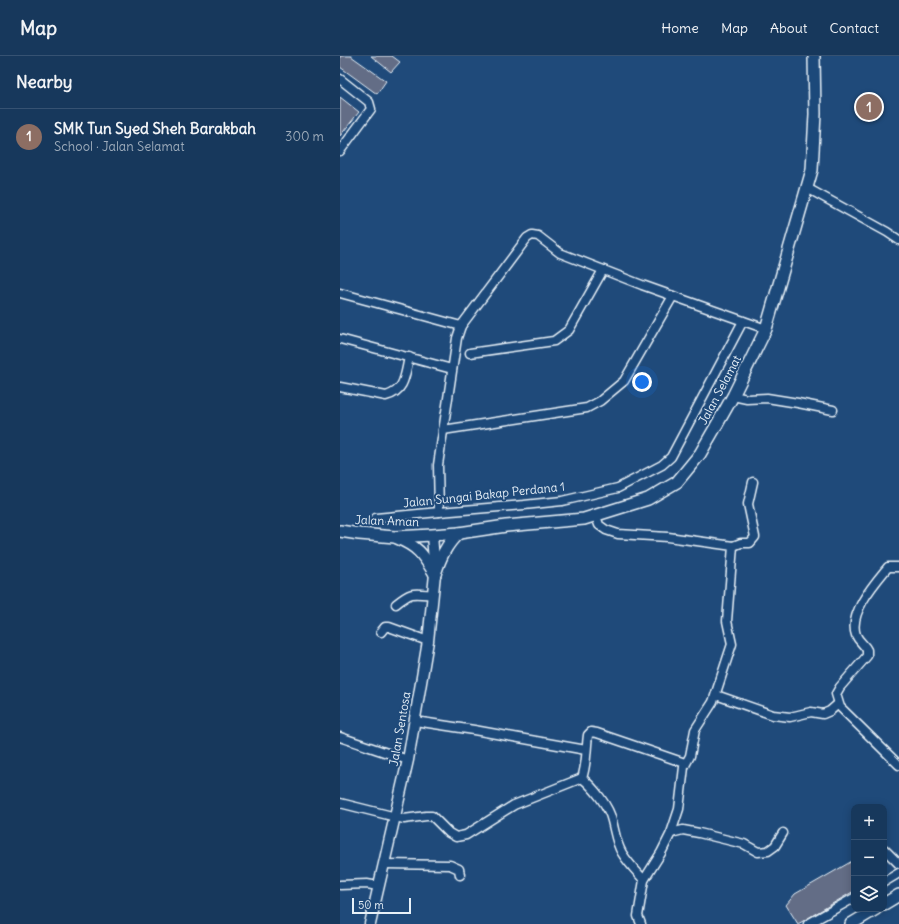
<!DOCTYPE html>
<meta charset="utf-8">
<style>
body{margin:0;font-family:Delius,sans-serif;background:#244365;color:#f1f3f6}
.controls{position:absolute;right:12px;bottom:12px;display:grid;overflow:hidden;border-radius:8px;box-shadow:0 2px 10px #0003}
.controls button{width:36px;height:36px;display:grid;place-items:center;padding:0;border:0;border-bottom:1px solid #365272;background:#17385c;color:#f1f3f6;font:20px sans-serif}
.scale{position:absolute;left:12px;bottom:10px;width:59px;box-sizing:border-box;padding-left:4px;border:2px solid #e8f1f8;border-top:0;font-size:11px;line-height:14px;white-space:nowrap;color:#e8f1f8;-webkit-text-stroke:3px #1f4a7a;paint-order:stroke}
.you{position:absolute;left:302px;top:326px;width:14px;height:14px;margin:-10px;border:3px solid #fff;border-radius:50%;background:#1a73e8;box-shadow:0 0 0 6px #1a73e833}
.badge{display:grid;place-items:center;width:26px;height:26px;border-radius:50%;background:#ea580c;color:#fff;font-size:13px;font-weight:700}
.pin{position:absolute;translate:-50% -50%;border:2px solid #fff;box-shadow:0 1px 4px #0006}
.list{margin:0;padding:0;list-style:none}
h2{display:flex;justify-content:space-between;align-items:center;height:52px;margin:0;padding:0 16px;font-size:17px}
h2 small{font-size:13px;font-weight:400;color:#9eacbb}
.list li{display:grid;grid-template-columns:26px 1fr auto;gap:12px;align-items:center;box-sizing:border-box;height:56px;padding:0 16px;border-top:1px solid #365272}
.list b{display:block;font-size:15px;white-space:nowrap}
.list p{margin:0;font-size:13px;white-space:nowrap;color:#9eacbb}
.list em{font-size:13px;font-style:normal;color:#9eacbb}
.icon{flex:none;width:22px;height:22px;fill:none;stroke:currentColor;stroke-width:2;stroke-linecap:round;stroke-linejoin:round}
.map{position:relative;flex:none;width:559px;height:868px;overflow:hidden}
header{display:flex;align-items:center;gap:24px;box-sizing:border-box;height:56px;padding:0 20px;background:#17385c;border-bottom:1px solid #365272}
header strong{font-size:19px}
nav{display:flex;gap:22px;margin-inline-start:auto;font-size:14px}
main{display:flex}
aside{flex:1;background:#17385c}
.map>svg:first-child{display:block}
.building{fill:#646d86;stroke:#e8f1f8}
.lines{fill:none;stroke-linecap:round;stroke-linejoin:round}
.minor-casing{stroke:#e8f1f8;stroke-width:11}
.tertiary-casing{stroke:#e8f1f8;stroke-width:13}
.secondary-casing{stroke:#e8f1f8;stroke-width:14}
.minor{stroke:#1f4a7a;stroke-width:8}
.tertiary{stroke:#1f4a7a;stroke-width:10}
.secondary{stroke:#1f4a7a;stroke-width:11}
.labels{text-anchor:middle;stroke-width:4;stroke-linejoin:round;paint-order:stroke}
.street-label{font-size:12px;fill:#e8f1f8;stroke:#1f4a7a}
</style>
<header>
<strong>Map</strong>
<nav><a>Home</a><a>Map</a><a>About</a><a>Contact</a></nav>
</header>
<main>
<aside>
<h2>Nearby<small></small></h2>
<ul class="list">
<li><span class="badge" style="background:#8d6e63">1</span><div><b>SMK Tun Syed Sheh Barakbah</b><p>School · Jalan Selamat</p></div><em>300 m</em></li>
</ul>
</aside>
<div class="map">
<svg width="559" height="868" viewBox="0 0 559 868">
<rect width="100%" height="100%" fill="#1f4a7a"/>
<filter id="ink" filterUnits="userSpaceOnUse"><feTurbulence type="fractalNoise" baseFrequency=".025" numOctaves="2"/><feDisplacementMap in="SourceGraphic" scale="8" xChannelSelector="R" yChannelSelector="G"/><feConvolveMatrix kernelMatrix="1 2 1 2 8 2 1 2 1" color-interpolation-filters="sRGB"/></filter>
<g filter="url(#ink)">
<g class="building">
<path d="M0,0h11l35,25 -9,13 -37,-27z"/>
<path d="M31,0h21l8,6 -9,10z"/>
<path d="M0,41l19,15 -19,24z"/>
<path d="M514,804v31l-56,33 -12,-19 9,-11z"/>
</g>
<g class="lines">
<g class="minor-casing">
<g id="minor">
<path d="M0,23l29,23 2,7 -31,42"/>
<path d="M467,132l80,44 12,8"/>
<path d="M0,237l121,33"/>
<path d="M0,283l112,30"/>
<path d="M130,297l84,-12 15,-11 34,-60"/>
<path d="M0,331l46,9c19,-5 19,-21 23,-39"/>
<path d="M393,340l14,3 20,-1 31,5 35,7"/>
<path d="M103,374l144,-22 13,-7 24,-20 49,-85"/>
<path d="M99,456l-1,-47 19,-127 4,-12 66,-88 5,-3 6,1 22,17 82,32 124,44"/>
<path d="M256,460l3,9 7,5 12,4 50,3 65,9 -6,75 5,23 -19,58 -18,28 -5,26 -6,11 -5,42 -8,24 -10,20 -17,27 -6,36 3,8"/>
<path d="M36,462l63,-6 85,-7 38,-4 56,-13 44,-23 9,-8 72,-136"/>
<path d="M393,490l8,-3h9l5,-6 -7,-33 5,-22"/>
<path d="M559,511h-11c-13,16 -40,46 -32,68 3,7 8,9 11,15v6l-27,31 -4,7 4,13 59,58"/>
<path d="M56,548c16,-13 17,-11 37,-9"/>
<path d="M41,576l4,-5h4l39,14"/>
<path d="M376,639l57,20 17,2 21,-5 12,2 7,-3 8,-7"/>
<path d="M75,665l59,9 112,20"/>
<path d="M0,681l68,23"/>
<path d="M242,722c11,9 27,28 30,43 3,11 4,22 10,32 6,10 15,19 22,27"/>
<path d="M0,747l64,16 22,-3h6l17,17 7,4 10,-2 48,-30 68,-27c5,-14 4,-28 6,-43l3,-3 6,1 88,30"/>
<path d="M331,777l12,-3 16,3 45,11 14,8 10,-1 7,-5 8,-13"/>
<path d="M544,793l15,15"/>
<path d="M44,808l66,1 9,4 1,6"/>
<path d="M544,826l15,-9"/>
<path d="M0,829l27,-1 11,2"/>
<path d="M468,868l46,-26"/>
</g>
</g>
<g class="tertiary-casing">
<path id="tertiary" d="M30,868l38,-164 20,-119 7,-67 -3,-39"/>
</g>
<g class="secondary-casing">
<g id="secondary">
<path d="M0,475l19,3 36,3 37,-2 27,-2 47,-7 78,-7 64,-20 29,-17 23,-28 15,-26 18,-32 33,-67 46,-159 3,-56 -1,-58"/>
<path d="M57,482c22,9 26,17 38,36"/>
<path d="M95,518c5,-15 11,-30 24,-41"/>
<path d="M544,848l15,-9"/>
<path d="M511,868l25,-15"/>
</g>
</g>
<use href="#minor" class="minor"/>
<use href="#tertiary" class="tertiary"/>
<use href="#secondary" class="secondary"/>
</g>
</g>
<g class="labels">
<g class="street-label">
<text transform="translate(380 334) rotate(-62)" y="4">Jalan Selamat</text>
<text transform="translate(144 439) rotate(-6)" y="4">Jalan Sungai Bakap Perdana 1</text>
<text transform="translate(47 465) rotate(2)" y="4">Jalan Aman</text>
<text transform="translate(60 673) rotate(-80)" y="4">Jalan Sentosa</text>
</g>
</g>
</svg>
<div class="controls">
<button>+</button>
<button>−</button>
<button><svg class="icon" aria-label="layers" viewBox="0 0 24 24"><path d="M12 4l9 5-9 5-9-5zM3 14l9 5 9-5"/></svg></button>
</div>
<div class="scale">50 m</div>
<div class="you"></div>
<div class="pin badge" style="left:529px;top:51px;background:#8d6e63">1</div>
</div>
</main>
